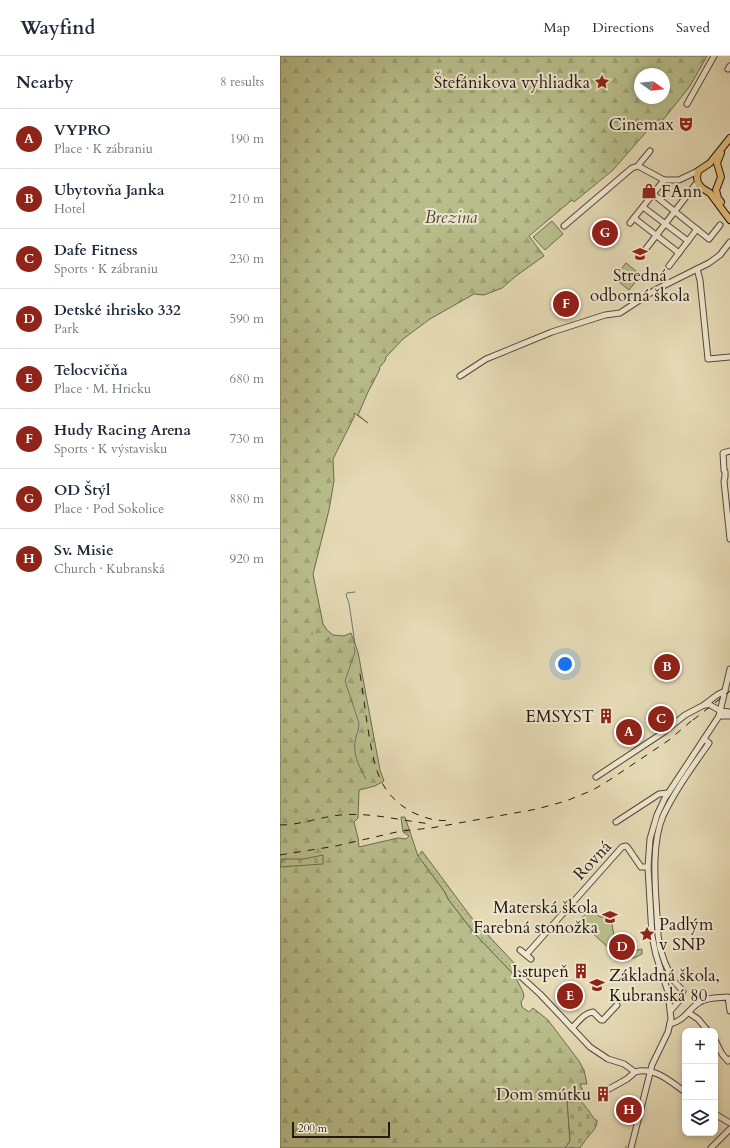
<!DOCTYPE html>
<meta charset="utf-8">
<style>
body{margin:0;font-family:Cardo,serif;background:#f6f6f7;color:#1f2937}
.controls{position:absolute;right:12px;bottom:12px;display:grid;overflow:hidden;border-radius:8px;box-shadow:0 2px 6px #0003}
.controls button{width:36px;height:36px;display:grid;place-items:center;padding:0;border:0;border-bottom:1px solid #e0e1e3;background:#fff;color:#1f2937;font:20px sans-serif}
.compass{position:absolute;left:354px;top:12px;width:36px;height:36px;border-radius:50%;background:#fff;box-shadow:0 2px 6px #0003;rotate:104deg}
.scale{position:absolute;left:12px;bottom:10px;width:98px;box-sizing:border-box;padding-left:4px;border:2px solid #251711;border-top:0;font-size:11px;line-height:14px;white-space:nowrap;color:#251711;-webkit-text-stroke:3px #eee7cf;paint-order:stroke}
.you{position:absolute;left:285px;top:608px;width:14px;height:14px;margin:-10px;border:3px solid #fff;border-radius:50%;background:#1a73e8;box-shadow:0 0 0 6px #1a73e833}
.badge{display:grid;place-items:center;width:26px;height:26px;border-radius:50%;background:#8f2418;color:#fff;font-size:13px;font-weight:700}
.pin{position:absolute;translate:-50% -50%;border:2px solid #fff;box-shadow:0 1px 4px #0006}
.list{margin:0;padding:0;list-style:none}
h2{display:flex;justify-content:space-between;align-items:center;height:52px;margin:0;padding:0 16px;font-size:17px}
h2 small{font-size:13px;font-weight:400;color:#747a83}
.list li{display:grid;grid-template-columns:26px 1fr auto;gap:12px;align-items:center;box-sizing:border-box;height:60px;padding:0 16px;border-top:1px solid #e0e1e3}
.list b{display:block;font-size:15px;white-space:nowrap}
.list p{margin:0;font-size:13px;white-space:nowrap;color:#747a83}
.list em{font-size:13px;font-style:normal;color:#747a83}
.icon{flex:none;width:22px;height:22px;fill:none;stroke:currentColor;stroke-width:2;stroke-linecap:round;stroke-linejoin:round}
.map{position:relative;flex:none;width:450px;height:1092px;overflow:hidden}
header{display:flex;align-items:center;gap:24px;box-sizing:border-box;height:56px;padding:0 20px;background:#fff;border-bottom:1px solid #e0e1e3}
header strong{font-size:19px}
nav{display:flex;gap:22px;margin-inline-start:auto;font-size:14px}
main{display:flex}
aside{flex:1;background:#fff}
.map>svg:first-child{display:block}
.grass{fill:url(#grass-dots);stroke:#6e6a4e}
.forest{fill:url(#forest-firs);stroke:#6e6a4e;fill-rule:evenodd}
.cemetery{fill:url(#cemetery-stones);stroke:#6e6a4e}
.green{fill:#b8be8b;stroke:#6e6a4e}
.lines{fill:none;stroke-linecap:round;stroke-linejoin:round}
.stream{stroke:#697973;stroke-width:1}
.minor-casing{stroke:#55483a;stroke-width:7}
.major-casing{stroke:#251711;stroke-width:8}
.minor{stroke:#eee7cf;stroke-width:5}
.major{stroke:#e2bd7a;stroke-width:6}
.rail{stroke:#251711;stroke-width:1;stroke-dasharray:7 7;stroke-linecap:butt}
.labels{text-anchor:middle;stroke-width:4;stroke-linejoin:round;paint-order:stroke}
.poi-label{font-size:17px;fill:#251711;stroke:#eee7cf;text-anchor:end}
.park-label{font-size:17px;font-style:italic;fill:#514936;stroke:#eee7cf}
.street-label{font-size:17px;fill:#251711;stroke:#eee7cf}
</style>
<header>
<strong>Wayfind</strong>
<nav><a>Map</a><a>Directions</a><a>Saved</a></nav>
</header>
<main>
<aside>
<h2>Nearby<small>8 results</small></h2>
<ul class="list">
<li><span class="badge">A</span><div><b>VYPRO</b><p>Place · K zábraniu</p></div><em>190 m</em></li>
<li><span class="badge">B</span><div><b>Ubytovňa Janka</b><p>Hotel</p></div><em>210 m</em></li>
<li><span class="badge">C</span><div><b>Dafe Fitness</b><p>Sports · K zábraniu</p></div><em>230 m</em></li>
<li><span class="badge">D</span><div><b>Detské ihrisko 332</b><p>Park</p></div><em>590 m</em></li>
<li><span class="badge">E</span><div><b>Telocvičňa</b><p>Place · M. Hricku</p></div><em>680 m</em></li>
<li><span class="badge">F</span><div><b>Hudy Racing Arena</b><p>Sports · K výstavisku</p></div><em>730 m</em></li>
<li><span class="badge">G</span><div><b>OD Štýl</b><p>Place · Pod Sokolice</p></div><em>880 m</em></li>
<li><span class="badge">H</span><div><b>Sv. Misie</b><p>Church · Kubranská</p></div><em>920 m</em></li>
</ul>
</aside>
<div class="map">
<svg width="450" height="1092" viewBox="0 0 450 1092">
<defs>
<pattern id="grass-dots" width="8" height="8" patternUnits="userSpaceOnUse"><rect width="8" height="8" fill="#b8be8b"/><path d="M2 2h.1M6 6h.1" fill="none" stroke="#9ea377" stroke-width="1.8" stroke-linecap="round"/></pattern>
<pattern id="forest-firs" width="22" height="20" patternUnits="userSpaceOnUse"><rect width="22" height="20" fill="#b8be8b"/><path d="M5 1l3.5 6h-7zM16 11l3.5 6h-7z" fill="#9ea377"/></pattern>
<pattern id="cemetery-stones" width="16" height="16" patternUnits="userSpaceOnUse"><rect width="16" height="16" fill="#b8be8b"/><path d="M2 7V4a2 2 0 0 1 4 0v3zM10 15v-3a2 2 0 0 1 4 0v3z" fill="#9ea377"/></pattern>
</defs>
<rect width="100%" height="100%" fill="#e5dab5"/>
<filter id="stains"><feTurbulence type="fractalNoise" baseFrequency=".005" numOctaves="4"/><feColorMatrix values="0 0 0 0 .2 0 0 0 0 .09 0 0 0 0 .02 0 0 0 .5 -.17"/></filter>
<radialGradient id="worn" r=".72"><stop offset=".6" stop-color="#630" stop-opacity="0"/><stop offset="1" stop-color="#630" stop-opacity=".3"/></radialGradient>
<path class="grass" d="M142,795l49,66 44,47 -2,3 2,9 -41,-43 -26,-34 -4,-8 -26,-35z"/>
<path class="forest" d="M0,0h427l-17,30 -27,34 -16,11 -34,39 -39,32 -2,-2 -43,36 15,20 -28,20 -14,12 -18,7 -10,-1 -44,25 -27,20 -17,18 -1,4 -6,7 1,1 -12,23 -10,23 10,8 -14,-10v4l-21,42 1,22 -5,29 -16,64 10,50 4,6 6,5 11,1 7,-3 7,19 22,118 4,11 -9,5 -16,4 -1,28 -4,4 4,16 1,9 39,-9 8,1 3,-3 -6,-4 -2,-15h4l13,39 26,35 4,8 26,34 41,43 8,16 1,5 -3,5 1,5 7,5 4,-4 15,12 31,41 5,9 3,14h-7l3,7 -10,3 -6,5 3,42 -5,7h-285zM360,18h24v24h-24z"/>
<g class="cemetery">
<path d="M43,799v9l-43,3 2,-8h22z"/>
<path d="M294,1039c9,7 15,16 21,25h2c0,8 -4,11 -9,17 -3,3 -5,7 -8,11h-15l5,-7 -3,-42z"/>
</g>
<g class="green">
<path d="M272,165l11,13 -18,16 -12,-13z"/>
<path d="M346,207l15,12 -12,15 -15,-12z"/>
<path d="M311,852l9,9 10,-2 5,25 5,-7 10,12h3l1,6 8,-2v5l-8,4 -13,1 -42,-38z"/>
</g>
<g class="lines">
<g class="stream">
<path d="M32,578v-1"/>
<path d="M45,585l4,-3"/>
<path d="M75,588l-6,-41 -3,-8 1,-2 8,-1"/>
<path d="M74,591l1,5 -10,29 14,42c0,7 -3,12 -4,19 -2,14 5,26 11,37"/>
<path d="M346,1092v-2"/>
</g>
<g class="minor-casing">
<g id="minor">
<path d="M448,13l2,-3"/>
<path d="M407,48l27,-48"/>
<path d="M358,110l2,-3 10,-12"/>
<path d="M373,138l56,45 11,-14"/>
<path d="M363,151l45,34"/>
<path d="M354,162l45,35"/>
<path d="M350,167l34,-43"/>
<path d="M284,170l68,-58 6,-2 26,14h15l19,-9"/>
<path d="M365,194l50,-65"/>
<path d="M389,210l28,-37"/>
<path d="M417,213l3,11 8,79 22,-2"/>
<path d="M180,320l26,-17 66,-27 53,-17 15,-2 35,-23 54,-27 11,-8 10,-13"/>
<path d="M444,414l-1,-17 7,-2"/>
<path d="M445,416v5l-1,4 6,58"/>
<path d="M424,649h6l11,6 9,1"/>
<path d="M439,660h11"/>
<path d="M316,721l68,-45 21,-17 19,-10 13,-10 8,-4"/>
<path d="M336,766l43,-28 9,-1"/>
<path d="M240,894l11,9"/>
<path d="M246,899l96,-108 4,-1 2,2 13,19h7"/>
<path d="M238,918l22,20 50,53 18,12 16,5 11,8c19,-6 36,10 50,20"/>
<path d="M391,954l8,-9 4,-10 -10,-11 -8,-17 -5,-15 -2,-13c-1,-35 -9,-86 5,-119 12,-26 30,-50 46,-73l-5,-4"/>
<path d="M409,957l9,6 10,12"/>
<path d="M390,968c15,-3 19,-16 30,-22 8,-5 19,-4 28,-5l2,14"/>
<path d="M292,972c7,-7 12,-15 21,-16l8,8h2l14,-15"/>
<path d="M435,984l7,14 6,7 2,-2"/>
<path d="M329,1033l18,-10 8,-7"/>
<path d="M435,1058l15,9"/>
<path d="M351,1092l21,-83 16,-33 3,-13 -3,-27 -12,-37 -4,-19 -4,-69 2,-28 7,-24 8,-17 54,-82 11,-47"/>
<path d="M431,1092l19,-19"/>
</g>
</g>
<g class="major-casing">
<g id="major">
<path d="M450,82l-20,25 -12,8 -1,7 1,5 4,5 8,5 20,27"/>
<path d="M441,146l-3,-4 -2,-8 5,-13 -4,-14 4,-10"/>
</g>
</g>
<use href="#minor" class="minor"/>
<use href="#major" class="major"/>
<g class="rail">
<path d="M80,618c3,18 5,36 8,55 6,35 9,64 44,83 12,6 25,10 39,8"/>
<path d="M413,664l37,-29"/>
<path d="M0,769c21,0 40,-8 60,-10 31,-3 62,6 92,9"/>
<path d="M0,799l56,-9 65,-15 30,-3 106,-19 29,-8 27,-11 18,-11 58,-39 27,-23"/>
</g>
</g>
<defs>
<g id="sight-bare" transform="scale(1.2)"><path d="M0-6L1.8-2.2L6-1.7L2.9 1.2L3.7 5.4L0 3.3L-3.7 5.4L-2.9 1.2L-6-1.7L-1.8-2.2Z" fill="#8f2418" stroke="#eee7cf" stroke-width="2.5" paint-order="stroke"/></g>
<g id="theatre-bare" transform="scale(1.2)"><path d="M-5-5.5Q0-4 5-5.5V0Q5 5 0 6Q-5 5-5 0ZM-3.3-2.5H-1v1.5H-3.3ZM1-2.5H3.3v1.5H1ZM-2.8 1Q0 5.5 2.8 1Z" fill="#8f2418" stroke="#eee7cf" stroke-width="2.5" paint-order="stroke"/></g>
<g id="shop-bare" transform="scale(1.2)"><path d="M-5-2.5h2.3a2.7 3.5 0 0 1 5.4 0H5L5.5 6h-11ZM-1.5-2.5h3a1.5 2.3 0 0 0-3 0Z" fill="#8f2418" stroke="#eee7cf" stroke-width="2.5" paint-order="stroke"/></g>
<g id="school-bare" transform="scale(1.2)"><path d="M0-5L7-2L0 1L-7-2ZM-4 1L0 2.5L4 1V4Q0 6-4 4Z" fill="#8f2418" stroke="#eee7cf" stroke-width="2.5" paint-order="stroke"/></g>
<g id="building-bare" transform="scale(1.2)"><path d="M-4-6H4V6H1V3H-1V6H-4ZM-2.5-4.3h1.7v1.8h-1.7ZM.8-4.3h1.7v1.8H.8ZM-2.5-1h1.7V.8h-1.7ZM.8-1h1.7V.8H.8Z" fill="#8f2418" stroke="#eee7cf" stroke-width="2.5" paint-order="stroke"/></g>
</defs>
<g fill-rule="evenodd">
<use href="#sight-bare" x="322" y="26"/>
<use href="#theatre-bare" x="406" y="68"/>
<use href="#shop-bare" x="369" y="135"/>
<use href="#school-bare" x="360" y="198"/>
<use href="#building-bare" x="326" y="660"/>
<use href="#school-bare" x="330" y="861"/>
<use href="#sight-bare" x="367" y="878"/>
<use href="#building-bare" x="301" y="915"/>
<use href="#school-bare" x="317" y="929"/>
<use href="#building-bare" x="323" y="1038"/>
</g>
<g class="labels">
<g class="poi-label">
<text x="310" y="32">Štefánikova vyhliadka</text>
<text x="394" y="74">Cinemax</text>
<text x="381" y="141" text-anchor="start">FAnn</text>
<text x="360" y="225" text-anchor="middle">Stredná<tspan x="360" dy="20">odborná škola</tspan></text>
<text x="314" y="666">EMSYST</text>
<text x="318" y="857">Materská škola<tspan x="318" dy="20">Farebná stonožka</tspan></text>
<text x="379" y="874" text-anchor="start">Padlým<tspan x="379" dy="20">v SNP</tspan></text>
<text x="289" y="921">I.stupeň</text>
<text x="329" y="925" text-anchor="start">Základná škola,<tspan x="329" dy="20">Kubranská 80</tspan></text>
<text x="311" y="1044">Dom smútku</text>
</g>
<g class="park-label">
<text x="171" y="167">Brezina</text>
</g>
<g class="street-label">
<text transform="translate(312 804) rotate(-47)" y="6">Rovná</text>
</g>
</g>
<rect width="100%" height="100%" filter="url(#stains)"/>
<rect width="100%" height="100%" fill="url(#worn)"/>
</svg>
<div class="controls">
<button>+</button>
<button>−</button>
<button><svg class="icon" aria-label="layers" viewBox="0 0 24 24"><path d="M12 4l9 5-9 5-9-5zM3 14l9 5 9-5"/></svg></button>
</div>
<svg class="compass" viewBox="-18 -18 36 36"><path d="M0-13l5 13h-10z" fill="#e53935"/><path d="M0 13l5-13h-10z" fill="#747a83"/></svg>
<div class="scale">200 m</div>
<div class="you"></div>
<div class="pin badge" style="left:349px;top:676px">A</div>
<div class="pin badge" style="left:387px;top:611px">B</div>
<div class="pin badge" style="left:381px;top:663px">C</div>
<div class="pin badge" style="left:342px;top:891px">D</div>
<div class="pin badge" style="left:290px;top:940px">E</div>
<div class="pin badge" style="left:286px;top:248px">F</div>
<div class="pin badge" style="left:325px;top:177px">G</div>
<div class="pin badge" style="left:349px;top:1054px">H</div>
</div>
</main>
